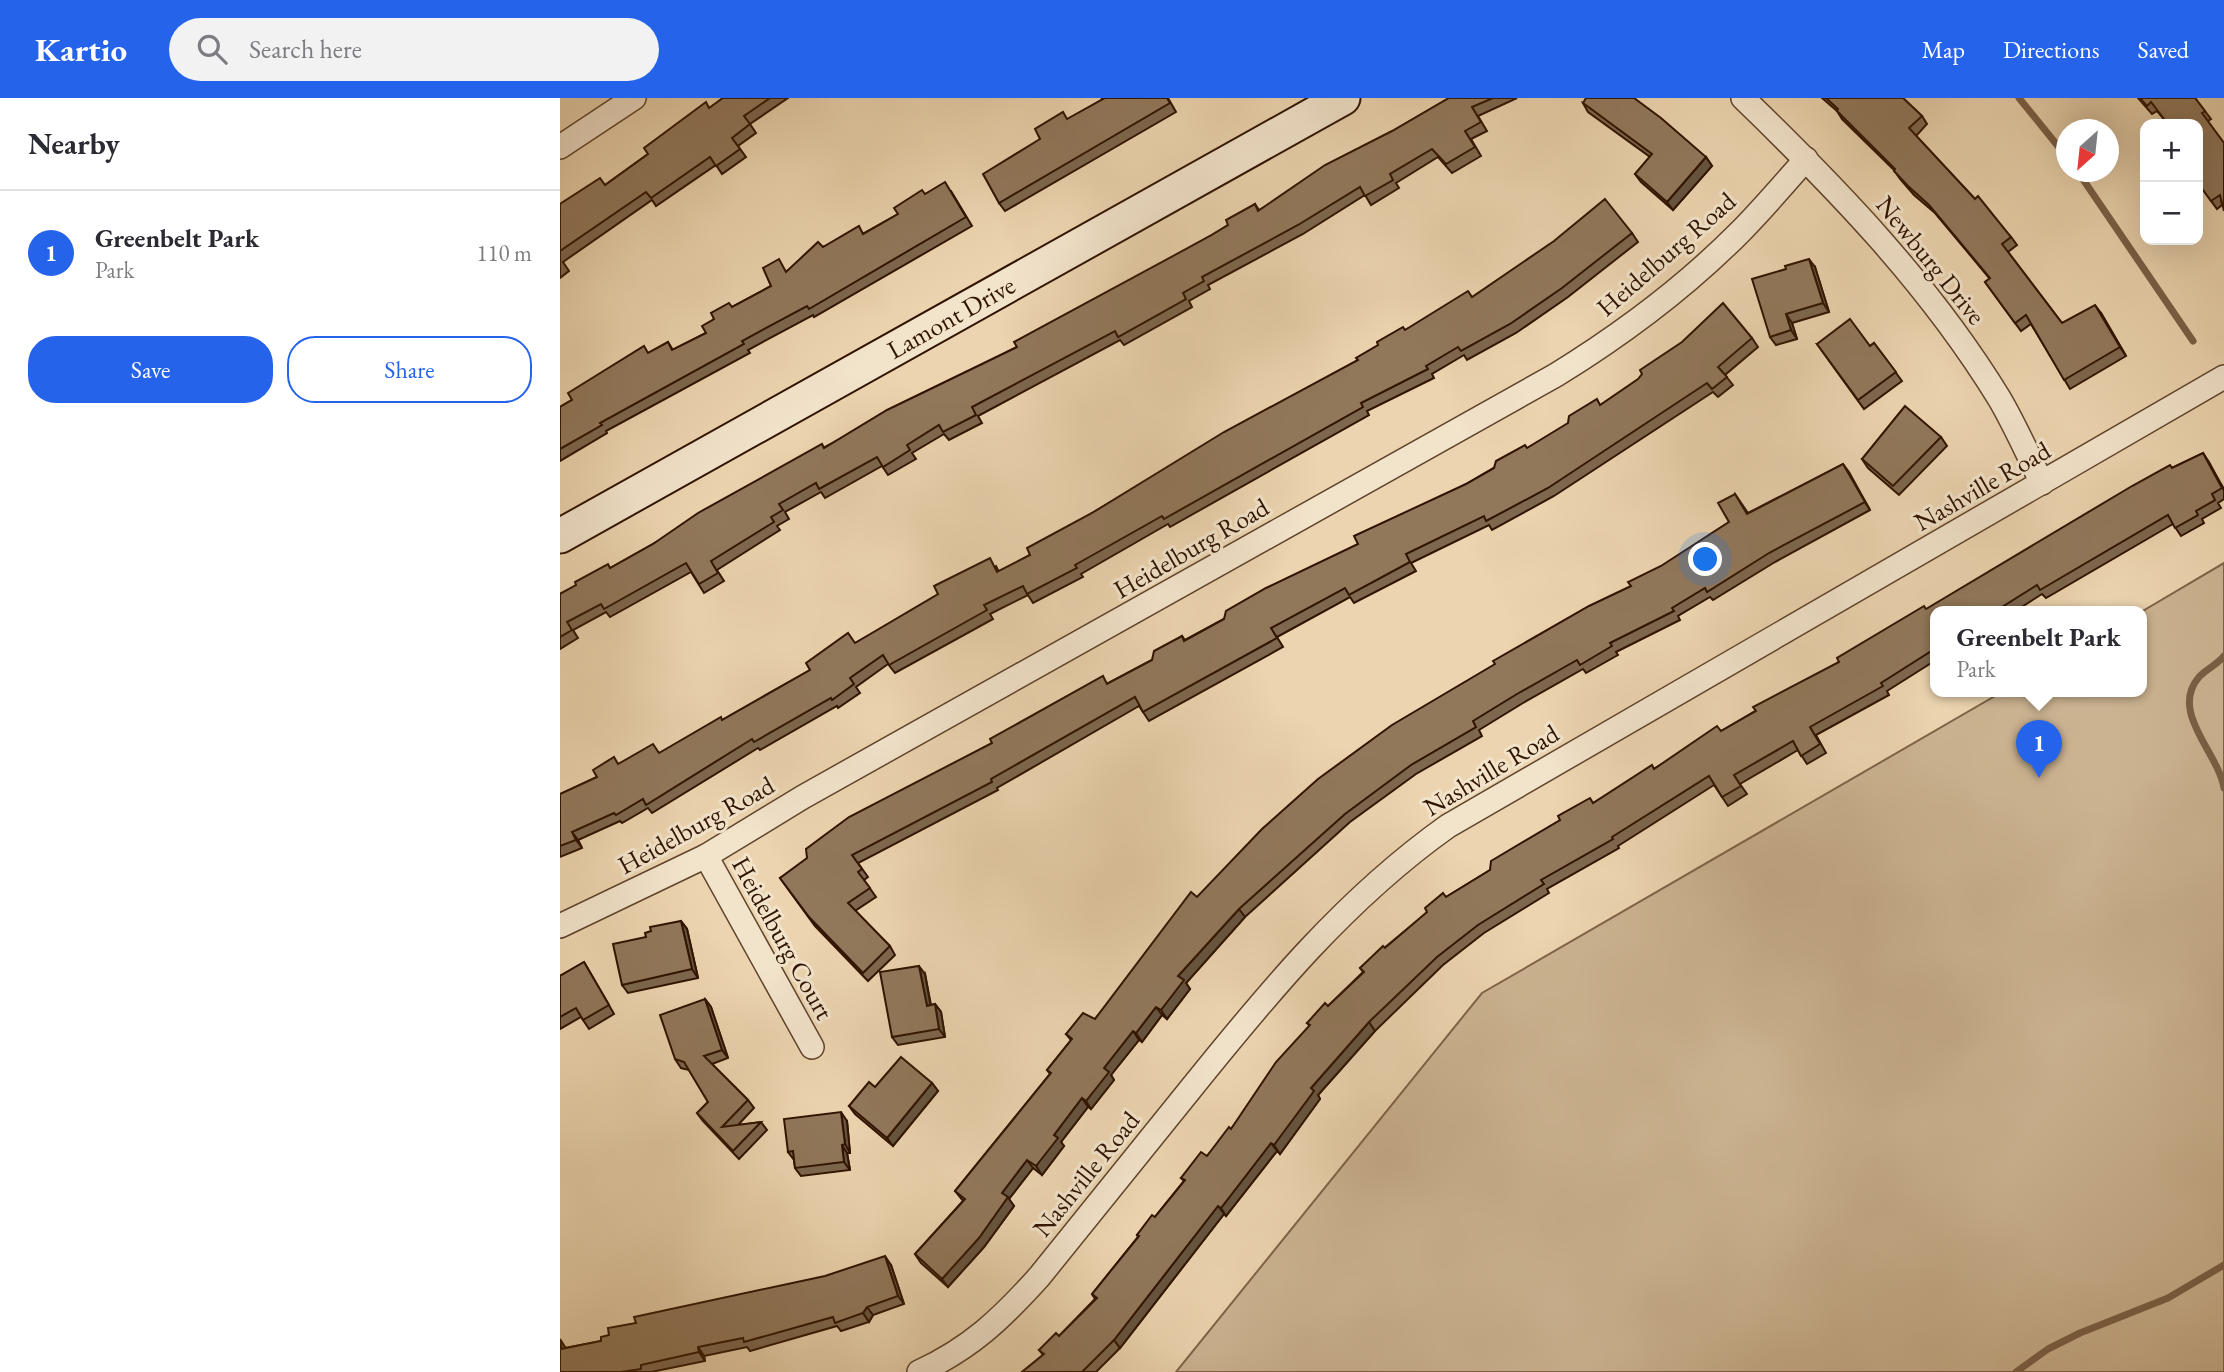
<!DOCTYPE html>
<meta charset="utf-8">
<style>
body{margin:0;font-family:"EB Garamond",serif;background:#f2f2f3;color:#2b2b33}
.controls{position:absolute;right:21px;top:21px;display:grid;overflow:hidden;border-radius:14px;box-shadow:0 7px 28px #0002}
.controls button{width:63px;height:63px;display:grid;place-items:center;padding:0;border:0;border-bottom:2px solid #e1e1e2;background:#fff;color:#2b2b33;font:35px sans-serif}
.compass{position:absolute;left:1496px;top:21px;width:63px;height:63px;border-radius:50%;background:#fff;box-shadow:0 7px 28px #0002;rotate:207deg}
.you{position:absolute;left:1146px;top:462px;width:24px;height:24px;margin:-18px;border:5px solid #fff;border-radius:50%;background:#1a73e8;box-shadow:0 0 0 10px #1a73e833}
.badge{display:grid;place-items:center;width:46px;height:46px;border-radius:50%;background:#2563eb;color:#fff;font-size:23px;font-weight:700}
.pin{position:absolute;translate:-50% -58px;filter:drop-shadow(0 2px 4px #0008)}
.pin::after{content:'';position:absolute;top:37px;width:24px;height:21px;background:inherit;clip-path:polygon(0 0,100% 0,50% 100%)}
.popup{position:absolute;left:1370px;top:508px;width:217px;height:91px;box-sizing:border-box;display:grid;place-content:center;border-radius:14px;background:#fff;filter:drop-shadow(0 2px 5px #0005);font-size:23px;white-space:nowrap;color:#7c7c81}
.popup b{font-size:26px;color:#2b2b33}
.popup::after{content:'';position:absolute;left:50%;top:100%;margin-left:-14px;border:14px solid transparent;border-top-color:#fff}
.list{margin:0;padding:0;list-style:none}
h2{display:flex;justify-content:space-between;align-items:center;height:91px;margin:0;padding:0 28px;font-size:30px}
h2 small{font-size:23px;font-weight:400;color:#7c7c81}
.list li{display:grid;grid-template-columns:46px 1fr auto;gap:21px;align-items:center;box-sizing:border-box;height:126px;padding:0 28px;border-top:2px solid #e1e1e2}
.list b{display:block;font-size:26px;white-space:nowrap}
.list p{margin:0;font-size:23px;white-space:nowrap;color:#7c7c81}
.list em{font-size:23px;font-style:normal;color:#7c7c81}
.actions{display:flex;gap:14px;padding:21px 28px}
.actions a{flex:1;padding:16px 0;border:2px solid #2563eb;border-radius:28px;text-align:center;font-size:24px;color:#2563eb}
.actions .main{background:#2563eb;color:#fff}
.icon{flex:none;width:38px;height:38px;fill:none;stroke:currentColor;stroke-width:2;stroke-linecap:round;stroke-linejoin:round}
.map{position:relative;flex:none;width:1664px;height:1274px;overflow:hidden}
header{display:flex;align-items:center;gap:42px;box-sizing:border-box;height:98px;padding:0 35px;background:#2563eb;color:#fff}
header strong{font-size:33px}
nav{display:flex;gap:38px;margin-inline-start:auto;font-size:24px}
.search{width:490px;height:63px;background:#f2f2f3;display:flex;align-items:center;gap:18px;box-sizing:border-box;padding:0 24px;border-radius:38px;color:#7c7c81;font-size:26px}
main{display:flex}
aside{flex:1;background:#fff}
.map>svg:first-child{display:block}
.green{fill:#cbb391;stroke:#7e6448;stroke-width:2}
.lines{fill:none;stroke-linecap:round;stroke-linejoin:round}
.stream{stroke:#7a6046;stroke-width:7}
.street-casing{stroke:#5f442c;stroke-width:26}
.secondary-casing{stroke:#301400;stroke-width:37}
.street{stroke:#f2e3cb;stroke-width:23}
.secondary{stroke:#f2e3cb;stroke-width:33}
.wall{fill:#7d674e;stroke:#301400;stroke-width:2}
.shaded-wall{fill:#665440;stroke:#301400;stroke-width:2}
.building{fill:#91785b;stroke:#301400;stroke-width:2}
.labels{text-anchor:middle;stroke-width:6;stroke-linejoin:round;paint-order:stroke}
.street-label{font-size:26px;fill:#301400;stroke:#f2e3cb}
</style>
<header>
<strong>Kartio</strong>
<div class="search"><svg class="icon" aria-label="search" viewBox="0 0 24 24"><circle cx="10" cy="10" r="6"/><path d="M15 15l6 6"/></svg>Search here</div>
<nav><a>Map</a><a>Directions</a><a>Saved</a></nav>
</header>
<main>
<aside>
<h2>Nearby<small></small></h2>
<ul class="list">
<li><span class="badge">1</span><div><b>Greenbelt Park</b><p>Park</p></div><em>110 m</em></li>
</ul>
<div class="actions"><a class="main">Save</a><a>Share</a></div>
</aside>
<div class="map">
<svg width="1664" height="1274" viewBox="0 0 1664 1274">
<rect width="100%" height="100%" fill="#ebd4af"/>
<filter id="stains"><feTurbulence type="fractalNoise" baseFrequency=".00286" numOctaves="4"/><feColorMatrix values="0 0 0 0 .2 0 0 0 0 .09 0 0 0 0 .02 0 0 0 .5 -.17"/></filter>
<radialGradient id="worn" r=".72"><stop offset=".6" stop-color="#630" stop-opacity="0"/><stop offset="1" stop-color="#630" stop-opacity=".3"/></radialGradient>
<path class="green" d="M1664,465v809h-1048l306,-379 520,-301h140l-1,-80z"/>
<g class="lines">
<g class="stream">
<path d="M1459,0l47,58"/>
<path d="M1518,74l115,169"/>
<path d="M1664,558c-7,9 -18,13 -25,21 -30,35 19,75 25,111"/>
<path d="M1456,1274l32,-23 32,-16 88,-35 56,-33"/>
</g>
<g class="street-casing">
<g id="street">
<path d="M1183,0c95,92 186,186 256,300 16,27 29,57 43,85"/>
<path d="M0,49l74,-49"/>
<path d="M146,758l106,191"/>
<path d="M0,828l146,-70 97,-59 753,-422c65,-40 128,-87 182,-141 24,-24 46,-50 68,-75"/>
<path d="M359,1274c52,-24 82,-53 120,-95 50,-62 100,-124 150,-186 78,-97 156,-192 259,-265l776,-449"/>
</g>
</g>
<g class="secondary-casing">
<g id="secondary">
<path id="s1" d="M0,438l783,-438"/>
</g>
</g>
<use href="#street" class="street"/>
<use href="#secondary" class="secondary"/>
</g>
<g class="wall">
<path d="M163,0h65l-38,26 6,9 -18,13 8,11 -24,17 -6,-9 -60,41 -4,-6 -89,62 6,9 -9,7v-74l45,-19 43,-31z"/>
<path d="M542,0h66l8,14 -171,99 -6,-8 41,-64 28,-20 35,-20z"/>
<path d="M889,0h68l-39,18 9,15 -16,8 10,17 -29,17 -14,-16 -42,26 3,5 -28,17 -6,-10 -62,39 -95,51 2,4 -21,12 3,6 -68,38 -4,-5 -142,76 4,7 -33,17 -5,-6 -32,19 4,6 -28,16 -6,-9 -57,32 -4,-6 -36,20 4,7 -12,7 3,4 -63,40 7,11 -20,12 -13,-21 -81,45 -4,-5 -33,18 5,8 -18,11v-55l50,-26 215,-121 192,-100 193,-111 18,-11 27,-21 4,6z"/>
<path d="M1262,0h81l19,18 5,8 -11,12 59,63 36,38 6,8 -9,7 54,71 39,-10 25,43 -56,33 -39,-65 -10,7 -36,-49 5,-3 -55,-66 -21,-18 -14,-16 -6,-9 -52,-51 -5,-8z"/>
<path d="M1578,0h57l16,21 -3,2 14,84 -5,4 -19,-26v-59h-30l-11,-13 -5,3z"/>
<path d="M1023,5l123,54 6,9 -39,44 -32,-28 -6,-8 15,-17 -62,-45z"/>
<path d="M391,93l21,35 -158,91 -1,-2 -65,35 2,3 -144,78 1,2 -47,28v-54l108,-65 5,8 33,-17 8,-14 18,-12 39,-21 16,-15 36,-24 41,-14 34,-19 27,-20z"/>
<path d="M1072,135l6,9 -70,55 -52,36 -49,27 -3,-5 -32,19 2,4 -67,33 2,4 -199,112 -2,-3 -87,50 2,3 -50,26 -5,-8 -38,19 3,5 -98,54 -7,-9 -32,23 4,6 -22,15 -1,-2 -77,44 -2,-2 -106,65 -4,-5 -26,15 -2,-2 -42,19 4,8 -22,9v-63l37,-17 21,-13 42,-11 62,-33 88,-50 45,-27 141,-77 3,6 31,-17 62,-42 266,-153 47,-30 68,-33z"/>
<path d="M1255,169l14,45 -37,11 5,16 -21,6 -6,-8z"/>
<path d="M1192,240l6,9 -33,28 8,10 -15,12 -5,-5 -159,104 -62,34 -3,-5 -78,38 5,8 -62,32 -4,-6 -73,40 6,10 -134,74 -10,-15 -142,82 1,2 -140,73 10,14 -4,3 12,17 -21,14 35,35 5,9 -27,26 -53,-55 -35,-48 328,-195 44,-23 30,-24 3,4 39,-21 242,-135 135,-79z"/>
<path d="M1314,245l28,38 -38,28 -47,-65 53,2z"/>
<path d="M1381,339l6,9 -48,49 -31,-27 -6,-9z"/>
<path d="M1643,355l21,36v10l-6,4 3,5 -19,11 2,4 -23,13 -8,-12 -127,74 -4,-4 -28,18h-78v48l-49,31 2,4 -73,40 10,18 -19,11 -9,-14 -58,34 7,10 -19,12 -14,-21 -96,61 1,2 -72,41 2,4 -65,40 -41,32 -68,66 -57,64 2,4 -40,55 -3,-3 -51,65 -2,-2 -104,134 -24,24h-74l21,-17 -4,-5 20,-14 36,-37 -3,-5 46,-57 -1,-2 18,-18 29,-36 -3,-3 26,-22 24,-27 79,-103 -3,-3 21,-17 35,-34 -3,-4 86,-71 44,-27 103,-67 128,-72 118,-69 88,-53 245,-141z"/>
<path d="M1283,366l27,46 -95,52 -62,38 -3,-3 -32,19 2,4 -64,32 2,3 -32,18 -3,-4 -60,34 -44,27 3,6 -66,38 -66,48 -105,95 -59,66 4,6 -23,30 -5,-4 -20,27 -3,-2 -28,35 3,5 -23,29 -3,-2 -27,35 3,4 -22,29 -9,-7 -24,31 5,7 -30,41 -36,40 -27,-24 -6,-9 48,-53 -8,-10 95,-117 -3,-4 24,-30 -5,-6 29,-15 102,-122 434,-311 98,-64 6,-28 13,19z"/>
<path d="M121,823l6,8 11,49 -70,15 -6,-8 24,-48z"/>
<path d="M24,864l30,52 -25,15 -8,-12 -21,12v-53z"/>
<path d="M365,876l6,31 4,-1 6,8 4,25 -47,8 -6,-8z"/>
<path d="M145,901l6,8 17,51 -16,6 36,36 6,8 -16,17 23,-3 6,8 -28,29 -36,-38 -6,-8 11,-11 -19,-32 -8,-2 -6,-9z"/>
<path d="M372,985l6,8 -45,55 -38,-32 -6,-8 26,-19z"/>
<path d="M287,1023l3,32h-3l3,17 -49,6 -6,-8 -1,-8 -6,-8z"/>
<path d="M331,1167l13,39 -31,11 -4,7 -28,9 -4,-5 -87,25 -3,-4 -43,9 1,5 -54,11h-91l5,-25v1l36,-7 8,-6 27,-12z"/>
</g>
<g class="shaded-wall">
<path d="M1146,59l6,9 -39,44 -6,-8z"/>
<path d="M1249,161l6,8 14,45 -6,-9z"/>
<path d="M1535,207l6,8 25,43 -6,-9z"/>
<path d="M1226,216l6,9 5,16 -6,-9z"/>
<path d="M1643,355l6,9 15,28 -2,-2z"/>
<path d="M1283,366l6,8 21,38 -5,-8z"/>
<path d="M12,734l6,8 4,8 -6,-8z"/>
<path d="M679,811l6,8 -59,66 4,6 -23,30 -6,-9 17,-34z"/>
<path d="M121,823l6,8 11,49 -6,-9z"/>
<path d="M359,868l6,8 7,40 -5,-8z"/>
<path d="M145,901l6,8 17,51 -6,-8z"/>
<path d="M375,906l6,8 4,25 -6,-8z"/>
<path d="M596,909l6,8 -20,27 -6,-9z"/>
<path d="M809,924l6,9 -57,64 2,4 -40,55 -6,-9 37,-57z"/>
<path d="M573,933l6,9 -28,35 3,5 -23,29 -5,-8 18,-33z"/>
<path d="M372,985l6,8 -45,55 -6,-8z"/>
<path d="M522,1000l6,9 -27,35 3,4 -22,29 -6,-9 18,-31z"/>
<path d="M281,1014l6,9 3,32 -5,-9z"/>
<path d="M711,1045l6,8 -51,65 -5,-8z"/>
<path d="M282,1047l5,8 3,17 -6,-8z"/>
<path d="M467,1062l6,8 -24,31 5,7 -30,41 -36,40 -6,-8 60,-86z"/>
<path d="M658,1108l6,8 -104,134 -6,-8z"/>
<path d="M325,1158l6,9 13,39 -6,-8z"/>
<path d="M307,1209l6,8 -4,7 -6,-9z"/>
<path d="M0,1241l5,8 2,10 -6,-8z"/>
<path d="M138,1249l6,9 1,5 -6,-9z"/>
</g>
<g class="building">
<path d="M163,0h47l-26,18 6,8 -18,14 8,11 -24,17 -6,-9 -59,41 -5,-6 -86,59v-47l40,-26 5,7 43,-31 -4,-6 62,-46 3,6z"/>
<path d="M542,0h65l3,5 -171,100 -16,-29 57,-35 -5,-10 28,-17 4,7 36,-20z"/>
<path d="M889,0h44l-21,9 9,15 -16,9 10,16 -29,17 -14,-15 -42,25 3,6 -28,16 -5,-9 -62,38 -96,52 2,4 -21,12 3,6 -68,38 -3,-6 -143,76 4,8 -33,17 -4,-7 -32,20 3,5 -27,17 -6,-10 -58,32 -3,-6 -37,21 4,6 -12,7 3,5 -63,39 7,12 -19,11 -13,-21 -82,46 -3,-5 -34,18 5,8 -12,7v-43l16,-9 -1,-3 33,-18 2,4 43,-24 45,-31 124,-69 2,4 63,-38 130,-63 -3,-5 196,-106 18,-11 -2,-5 29,-16 3,7 67,-46 67,-34z"/>
<path d="M1026,0h48l27,20 45,39 -39,45 -32,-28 17,-20 -69,-51z"/>
<path d="M1266,0h77l19,18 -13,12 66,71 3,-3 33,41 -9,7 60,79 33,-18 25,42 -56,33 -38,-65 -11,8 -30,-41 5,-4 -61,-73 -21,-19 -14,-15 1,-2 -58,-58 1,-2z"/>
<path d="M1580,0h55l10,13 -3,2 22,30v68l-4,-16 -9,6 -13,-18v-59h-30l-17,-22 -4,4z"/>
<path d="M385,84l21,35 -157,92 -2,-3 -65,35 2,3 -144,79 2,2 -42,24v-42l12,-7 -4,-7 76,-47 4,7 20,-11 4,8 34,-17 -4,-7 12,-7 -3,-6 18,-10 3,4 39,-21 -8,-18 16,-9 7,13 32,-30 5,5 36,-21 4,8 35,-20 -4,-6 28,-18 3,4z"/>
<path d="M1045,101l27,34 -70,55 -52,36 -49,27 -3,-4 -32,19 2,3 -67,34 2,4 -199,112 -2,-3 -87,49 2,3 -50,26 -4,-8 -39,19 3,5 -98,55 -6,-10 -33,23 4,6 -22,16 -1,-2 -77,44 -2,-3 -106,66 -3,-6 -27,16 -2,-2 -42,19 4,8 -16,6v-52l37,-17 -4,-7 21,-13 4,7 35,-20 6,9 62,-36 1,3 88,-50 -4,-7 42,-30 7,10 83,-49 -4,-8 56,-28 7,14 33,-17 -3,-7 65,-35 132,-81 134,-72 -2,-2 22,-13 -1,-3 26,-15 2,3 63,-39 4,6 82,-56z"/>
<path d="M1249,161l14,44 -37,11 5,16 -21,7 -18,-58 34,-10 -1,-3z"/>
<path d="M1163,205l29,35 -34,29 9,10 -15,12 -5,-6 -159,105 -62,33 -2,-5 -78,38 4,8 -61,33 -4,-7 -74,40 6,10 -134,74 -8,-15 -144,82 1,3 -140,73 10,14 -4,3 12,16 -22,15 42,43 -27,27 -54,-56 -29,-39 27,-20 -1,-9 43,-32 143,-74 -2,-4 113,-63 4,8 45,-24 2,-9 28,-15 2,5 40,-22 2,-8 40,-23 92,-44 -4,-8 112,-52 28,-16 2,-7 29,-16 2,3 41,-25 1,-7 28,-17 3,6 38,-26 4,-5 -2,-4 42,-28z"/>
<path d="M1290,221l20,27 4,-3 22,29 -38,28 -41,-56z"/>
<path d="M1345,308l36,31 -48,49 -31,-27z"/>
<path d="M1643,355l19,35 -10,6 3,6 -19,11 2,4 -23,13 -7,-13 -128,75 -3,-5 -43,27h-58v36l-55,35 2,3 -73,41 10,17 -19,12 -8,-15 -59,34 7,11 -19,11 -13,-21 -97,61 1,2 -72,41 3,4 -66,41 -41,32 -68,65 -58,66 3,3 -40,54 -3,-2 -50,65 -3,-2 -104,134 -32,32h-60l22,-18 -5,-4 17,-17 3,3 38,-38 -5,-4 47,-58 -2,-1 15,-20 3,2 30,-37 -4,-2 20,-26 6,4 22,-29 2,2 45,-67 34,-37 -3,-2 18,-20 3,3 36,-34 -4,-4 23,-22 2,2 42,-36 -2,-4 18,-15 3,4 44,-27 1,-9 69,-41 -2,-4 32,-18 3,5 59,-38 2,4 63,-43 4,5 35,-20 -3,-4 86,-45 -2,-4 87,-52 2,3 206,-123 38,-21 2,3z"/>
<path d="M1283,366l22,38 -96,51 -62,39 -2,-4 -33,20 2,3 -64,32 2,3 -32,19 -3,-5 -60,34 -44,27 3,6 -65,38 -66,49 -106,95 -61,67 6,4 -23,30 -5,-3 -20,26 -3,-2 -29,37 5,4 -23,29 -4,-3 -28,37 4,3 -22,28 -9,-6 -25,33 6,4 -29,41 -37,41 -27,-25 50,-55 -10,-8 96,-118 -4,-3 25,-31 -6,-5 17,-21 12,6 96,-127 6,5 65,-68 56,-50 74,-54 103,-61 -2,-3 96,-55 42,-20 -3,-4 33,-16 68,-44 -11,-19 17,-9 12,20z"/>
<path d="M121,823l11,48 -70,16 -9,-41 33,-7 -1,-4 6,-2 -1,-4z"/>
<path d="M24,864l25,43 -26,15 -7,-12 -16,9v-41z"/>
<path d="M359,868l8,40 8,-2 4,25 -47,8 -12,-65z"/>
<path d="M145,901l17,51 -18,6 44,44 -26,27 39,-5 -28,29 -36,-38 11,-11 -24,-40 -9,-3 -15,-44z"/>
<path d="M341,959l31,26 -45,55 -38,-32 20,-24 6,5z"/>
<path d="M281,1014l4,32 -3,1 2,17 -49,6 -2,-17 -5,1 -4,-33z"/>
<path d="M325,1158l13,40 -31,11 -4,6 -28,10 -2,-6 -89,25 -1,-4 -45,9 1,5 -58,13v4l-20,3h-61v-30l1,7 40,-8v-4l8,-2 -1,-7 28,-5 -2,-6 191,-41z"/>
</g>
<g class="labels">
<g class="street-label">
<text transform="translate(1106 156) rotate(-41)" y="9">Heidelburg Road</text>
<text transform="translate(1371 162) rotate(51)" y="9">Newburg Drive</text>
<text dy="9" stroke="none"><textPath href="#s1" startOffset="448">Lamont Drive</textPath></text>
<text transform="translate(1422 388) rotate(-30)" y="9">Nashville Road</text>
<text transform="translate(631 450) rotate(-30)" y="9">Heidelburg Road</text>
<text transform="translate(931 672) rotate(-31)" y="9">Nashville Road</text>
<text transform="translate(136 727) rotate(-29)" y="9">Heidelburg Road</text>
<text transform="translate(223 840) rotate(61)" y="9">Heidelburg Court</text>
<text transform="translate(526 1076) rotate(-51)" y="9">Nashville Road</text>
</g>
</g>
<rect width="100%" height="100%" filter="url(#stains)"/>
<rect width="100%" height="100%" fill="url(#worn)"/>
</svg>
<div class="controls">
<button>+</button>
<button>−</button>
</div>
<svg class="compass" viewBox="-18 -18 36 36"><path d="M0-13l5 13h-10z" fill="#e53935"/><path d="M0 13l5-13h-10z" fill="#7c7c81"/></svg>
<div class="you"></div>
<div class="pin badge" style="left:1479px;top:680px">1</div>
<div class="popup"><b>Greenbelt Park</b>Park</div>
</div>
</main>
